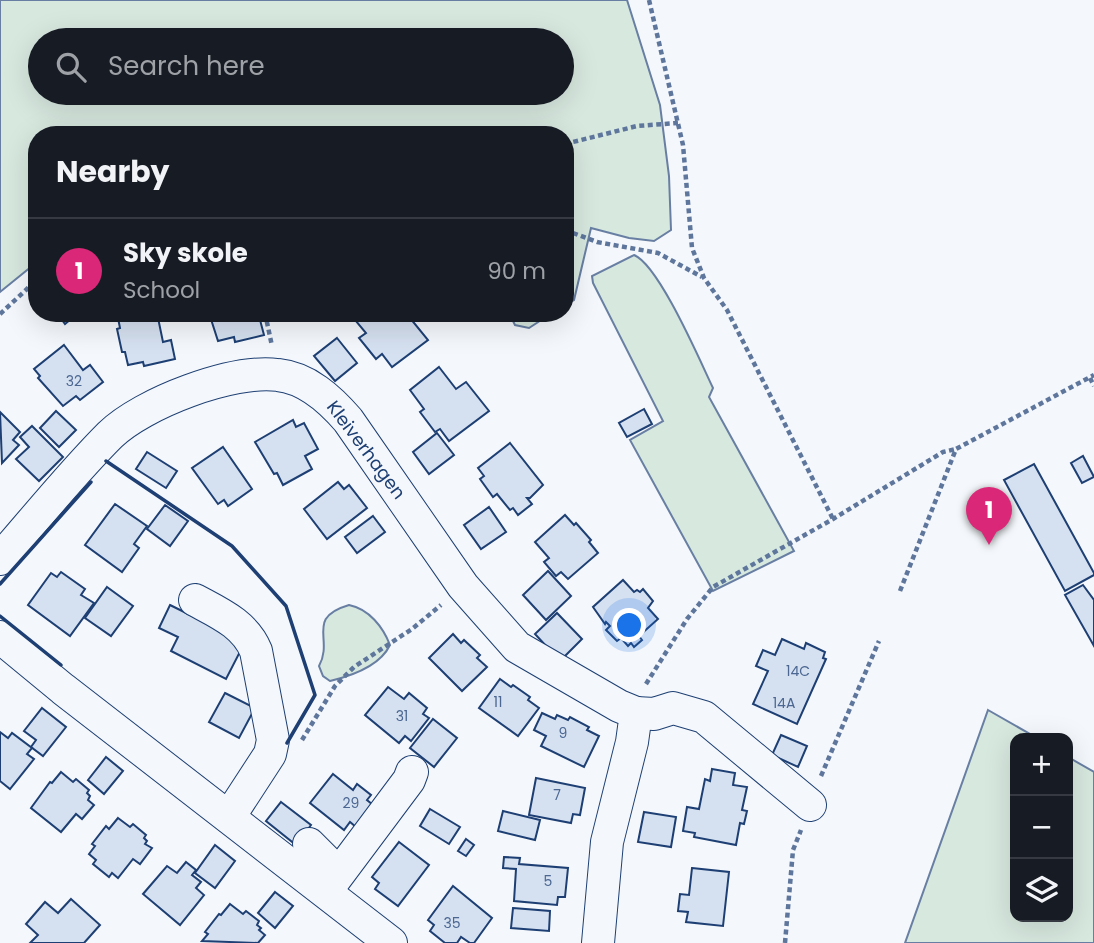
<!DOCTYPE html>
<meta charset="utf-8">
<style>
body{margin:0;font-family:Poppins,sans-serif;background:#242831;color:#f1f3f6}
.controls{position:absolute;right:21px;bottom:21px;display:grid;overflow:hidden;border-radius:14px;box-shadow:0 7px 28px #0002}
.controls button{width:63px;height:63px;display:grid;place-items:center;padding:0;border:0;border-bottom:2px solid #363941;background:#171b24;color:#f1f3f6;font:35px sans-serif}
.you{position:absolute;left:630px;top:626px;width:24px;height:24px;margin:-18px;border:5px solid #fff;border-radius:50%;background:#1a73e8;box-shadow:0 0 0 10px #1a73e833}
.badge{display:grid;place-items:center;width:46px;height:46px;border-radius:50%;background:#db2777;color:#fff;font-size:23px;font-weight:700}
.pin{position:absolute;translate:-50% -58px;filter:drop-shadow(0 2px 4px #0008)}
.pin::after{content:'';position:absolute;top:37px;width:24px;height:21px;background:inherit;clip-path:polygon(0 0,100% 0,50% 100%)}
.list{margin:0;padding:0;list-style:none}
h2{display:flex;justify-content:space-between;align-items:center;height:91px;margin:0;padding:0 28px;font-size:30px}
h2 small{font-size:23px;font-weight:400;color:#9ea1a6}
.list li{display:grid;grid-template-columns:46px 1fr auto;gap:21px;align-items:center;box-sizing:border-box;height:105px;padding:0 28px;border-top:2px solid #363941}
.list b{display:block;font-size:26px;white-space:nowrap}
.list p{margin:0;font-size:23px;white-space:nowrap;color:#9ea1a6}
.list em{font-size:23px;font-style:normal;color:#9ea1a6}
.icon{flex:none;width:38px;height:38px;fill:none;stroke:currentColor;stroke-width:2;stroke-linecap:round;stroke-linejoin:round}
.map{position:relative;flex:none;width:1094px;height:943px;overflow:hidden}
.search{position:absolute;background:#171b24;box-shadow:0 7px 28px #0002;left:28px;top:28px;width:546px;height:77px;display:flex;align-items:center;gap:18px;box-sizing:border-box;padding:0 24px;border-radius:38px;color:#9ea1a6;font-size:26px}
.panel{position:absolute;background:#171b24;box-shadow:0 7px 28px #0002;left:28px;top:126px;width:546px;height:196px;border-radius:28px}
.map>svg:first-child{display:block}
.green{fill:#d7e8df;stroke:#687fa3;stroke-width:2;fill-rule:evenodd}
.building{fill:#d5e0f0;stroke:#1d3f73;stroke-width:2}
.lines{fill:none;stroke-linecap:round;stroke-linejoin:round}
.minor-casing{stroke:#1d3f73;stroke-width:34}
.path{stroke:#5e769c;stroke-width:4.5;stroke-dasharray:5 3.5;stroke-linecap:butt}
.minor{stroke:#f4f7fb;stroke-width:32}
.wall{stroke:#1d3f73;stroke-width:3.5}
.labels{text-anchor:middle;stroke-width:5;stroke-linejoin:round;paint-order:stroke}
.number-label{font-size:14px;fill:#4b6792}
.street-label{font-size:18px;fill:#1d3f73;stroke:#f4f7fb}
</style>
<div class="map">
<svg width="1094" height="943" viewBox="0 0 1094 943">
<rect width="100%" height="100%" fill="#f4f7fb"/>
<g class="green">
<path d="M0,0h627l33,105 9,71 2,54 -17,11 -25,-3 -38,-10 -17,72 -9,5v-170h-528v127l-37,30zM562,40v53h-522v-53z"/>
<path d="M634,255c25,10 66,106 79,133l-4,9 85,154 -81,40 -83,-151 33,-19 -70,-138 -1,-7z"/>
<path d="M509,313h43l-23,15 -14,-3z"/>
<path d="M349,605c20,4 34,22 41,40 -10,21 -39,31 -60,36l-7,-5 -4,-10c15,-27 -14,-48 30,-61z"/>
<path d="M988,710l49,28h-22v179h53v-160l26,15v171h-189z"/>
</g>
<g class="building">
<path d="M57,313h21l-13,11z"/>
<path d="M117,313h40l6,29 8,-2 4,19 -31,7 -1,-4 -15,3 -3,-13h-3l-5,-23 3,-1z"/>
<path d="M209,313h42l1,4 7,-1 5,19 -29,7 -1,-5 -16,4z"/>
<path d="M364,313h42l22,27 -36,27 -10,-13 -6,5 -17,-21 7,-5 -11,-13z"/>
<path d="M337,338l20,25 -22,18 -21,-25z"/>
<path d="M64,345l19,25 7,-5 13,17 -23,18 -4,-4 -13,10 -25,-28 2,-2 -6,-7z"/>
<path d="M439,367l17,22 10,-7 23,29 -40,30 -9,-12 -5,3 -15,-20 4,-3 -14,-19z"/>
<path d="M644,409l8,15 -25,13 -8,-14z"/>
<path d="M56,411l20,19 -17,17 -19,-19z"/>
<path d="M0,412l20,20 -7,8 6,5 -17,18z"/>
<path d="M293,420l3,7 8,-4 14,26 -13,7 7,13 -29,16 -6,-12 -3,1 -19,-32z"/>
<path d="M32,426l31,31 -24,24 -23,-22 13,-12 -9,-10z"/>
<path d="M437,433l17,22 -25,19 -16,-22z"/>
<path d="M510,443l33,42 -13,13h-3l5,6 -14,11 -5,-7 -3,2 -13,-16 -4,3 -13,-18 4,-3 -6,-8z"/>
<path d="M223,447l29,42 -24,17 -4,-6 -6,4 -26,-36z"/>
<path d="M147,452l30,19 -11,17 -30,-19z"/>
<path d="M1083,456l11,21 -12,6 -11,-20z"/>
<path d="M1034,464l60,109v2l-29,16 -61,-111z"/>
<path d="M338,482l6,7 5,-4 18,23 -40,31 -23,-30z"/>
<path d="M115,504l32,22 -13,18 5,4 -17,24 -37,-27z"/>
<path d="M165,505l23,16 -18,25 -23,-17z"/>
<path d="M489,507l17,25 -25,17 -17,-24z"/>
<path d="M565,515l9,10 2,-2 15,17 -2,2 9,11 -30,26 -7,-7 -5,4 -12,-14 5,-4 -14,-16z"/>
<path d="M373,516l12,16 -28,21 -12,-16z"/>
<path d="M548,571l23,25 -25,24 -23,-25z"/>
<path d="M61,572l24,17 -4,6 13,8 -24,33 -42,-31 23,-32 6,4z"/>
<path d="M623,580l11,12 3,-2 3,2 3,-3 10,12 -5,7 10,11 -19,17 3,4 -8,7 -3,-4 -3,3 -7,-8 -4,3 -11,-11 4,-4 -4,-4 -1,2 -12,-17z"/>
<path d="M1083,585l11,15v46l-29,-51z"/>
<path d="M107,587l26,19 -22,30 -26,-18z"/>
<path d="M170,605l75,37 -19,37 -55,-28 7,-14 -19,-9z"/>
<path d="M557,613l25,26 -22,22 -25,-27z"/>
<path d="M453,634l8,9 3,-3 16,15 -3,3 10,9 -25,24 -33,-33z"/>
<path d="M782,639l22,10 2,-6 19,9 -2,6 3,1 -29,65 -44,-20 15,-33 -12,-5 7,-16 12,5z"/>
<path d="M500,679l11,8 2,-2 17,12 -2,3 11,8 -21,28 -39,-28z"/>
<path d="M388,687l16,12 5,-6 18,15 -4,6 6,4 -18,23 -6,-5 -6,7 -34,-28z"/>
<path d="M225,693l30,15 -16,30 -30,-16z"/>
<path d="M42,708l24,19 -23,29 -12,-9 5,-7 -12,-9z"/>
<path d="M542,713l13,6 2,-4 11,5 2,-3 19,10 -2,3 12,6 -15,31 -43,-21 5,-10 -12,-6z"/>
<path d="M433,719l24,19 -23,29 -24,-19z"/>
<path d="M0,732l8,6 4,-5 20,15 -5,6 7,5 -24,30 -10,-8z"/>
<path d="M781,735l26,11 -9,21 -26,-12z"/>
<path d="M106,757l17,14 -19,23 -16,-14z"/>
<path d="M712,769l23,4 -2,12 14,2 -5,23 5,1 -3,13 -4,-1 -4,22 -42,-8 1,-4 -12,-2 4,-24 12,2 6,-30 5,2z"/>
<path d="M61,772l12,10 3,-3 13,11 -2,3 3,3 -2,4 6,5 -12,14 -6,-5 -15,18 -30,-24 19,-26 2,1z"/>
<path d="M333,774l20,16 4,-6 14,11 -4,5 6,5 -17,22 -6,-5 -6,8 -34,-27z"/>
<path d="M536,778l49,10 -5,27 -7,-1 -2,9 -42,-8z"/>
<path d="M281,802l30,23 -15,20 -30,-24z"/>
<path d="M430,809l30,18 -11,17 -29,-18z"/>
<path d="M503,811l37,9 -5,20 -37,-9z"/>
<path d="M644,812l32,5 -5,30 -33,-5z"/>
<path d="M118,818l12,9 3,-3 13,11 -2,3 3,3 -2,3 7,4 -12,16 -7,-5 -15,19 -6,-5 -3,4 -16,-13 3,-4 -7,-6 6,-8 -3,-2 14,-18 3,3z"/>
<path d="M466,839l8,6 -8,11 -8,-5z"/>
<path d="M399,842l30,23 -31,41 -23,-17 4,-6 -7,-6z"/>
<path d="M215,845l20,16 -20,27 -20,-15z"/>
<path d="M504,857l16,1 -1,6 49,4 -3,29h-7l-1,8 -43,-4 2,-32 -13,-1z"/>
<path d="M186,862l10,8 -4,5 9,7 -5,6 8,7 -24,30 -37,-31 24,-28 10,7z"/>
<path d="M692,868l37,4 -6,54 -37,-4 2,-10 -10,-1 2,-17 9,1z"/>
<path d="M453,886l39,32 -18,25h-4l-9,-6 -4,6h-12l-15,-12 4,-6 -6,-5z"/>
<path d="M275,892l18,14 -18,22 -17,-15z"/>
<path d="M71,899l29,26 -16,18h-54l8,-8 -12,-11 19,-22 13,11z"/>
<path d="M230,904l13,10 3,-3 13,10 -2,4 4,3 -2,2 6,5 -7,8 -56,-2 6,-7 -3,-2 14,-18 2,1z"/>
<path d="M513,908l37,3 -1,20 -38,-3z"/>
</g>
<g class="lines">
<g class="minor-casing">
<g id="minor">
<path d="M0,559c36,-41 71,-85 110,-124 33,-32 122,-66 168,-60 29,3 52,24 70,45l115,166 54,61 102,59 17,7 -4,29 -25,100 -9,101"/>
<path d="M195,600c24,13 50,24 61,51l17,89 -3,14 -41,63"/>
<path d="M0,637l63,52 328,254"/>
<path d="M636,713l18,1 19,-6 31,9 106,88"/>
<path d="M309,844l29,29"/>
<path d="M326,891l83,-111 3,-8"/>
</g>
</g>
<g class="path">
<path d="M649,0l34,145 9,103 12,30 23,32 106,209"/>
<path d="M565,144l72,-18 41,-3"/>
<path d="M565,230l32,12 61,11 44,24"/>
<path d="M265,313l7,33"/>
<path d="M0,314l27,-25 10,-14"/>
<path d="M1090,378l4,8"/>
<path d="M900,591l56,-142 138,-74"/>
<path d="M646,684l41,-65 26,-32 120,-68 110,-67 13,-3"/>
<path d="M302,740l33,-54 19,-19 58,-38 29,-24"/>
<path d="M821,776l58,-135"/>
<path d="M785,943l8,-93 8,-20"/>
</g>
<use href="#minor" class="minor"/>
<g class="wall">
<path d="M106,461l126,85 54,60 29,89 -28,48"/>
<path d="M0,584l91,-102"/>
<path d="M0,616l61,49"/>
</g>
</g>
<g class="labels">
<g class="number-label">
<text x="74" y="386">32</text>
<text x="798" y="676">14C</text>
<text x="498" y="707">11</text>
<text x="784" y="708">14A</text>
<text x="402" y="721">31</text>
<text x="563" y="738">9</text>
<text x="557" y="800">7</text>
<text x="351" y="808">29</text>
<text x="548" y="886">5</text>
<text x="452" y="928">35</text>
</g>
<g class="street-label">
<text transform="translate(366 450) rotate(53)" y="6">Kleiverhagen</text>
</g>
</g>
</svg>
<div class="controls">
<button>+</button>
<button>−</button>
<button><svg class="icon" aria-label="layers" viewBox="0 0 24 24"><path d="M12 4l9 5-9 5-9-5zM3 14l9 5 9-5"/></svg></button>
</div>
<div class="you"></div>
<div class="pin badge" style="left:989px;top:545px">1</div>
<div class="search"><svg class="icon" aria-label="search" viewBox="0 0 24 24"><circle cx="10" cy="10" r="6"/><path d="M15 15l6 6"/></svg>Search here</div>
<section class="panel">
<h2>Nearby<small></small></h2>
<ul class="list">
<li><span class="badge">1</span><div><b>Sky skole</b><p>School</p></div><em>90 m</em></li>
</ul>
</section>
</div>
